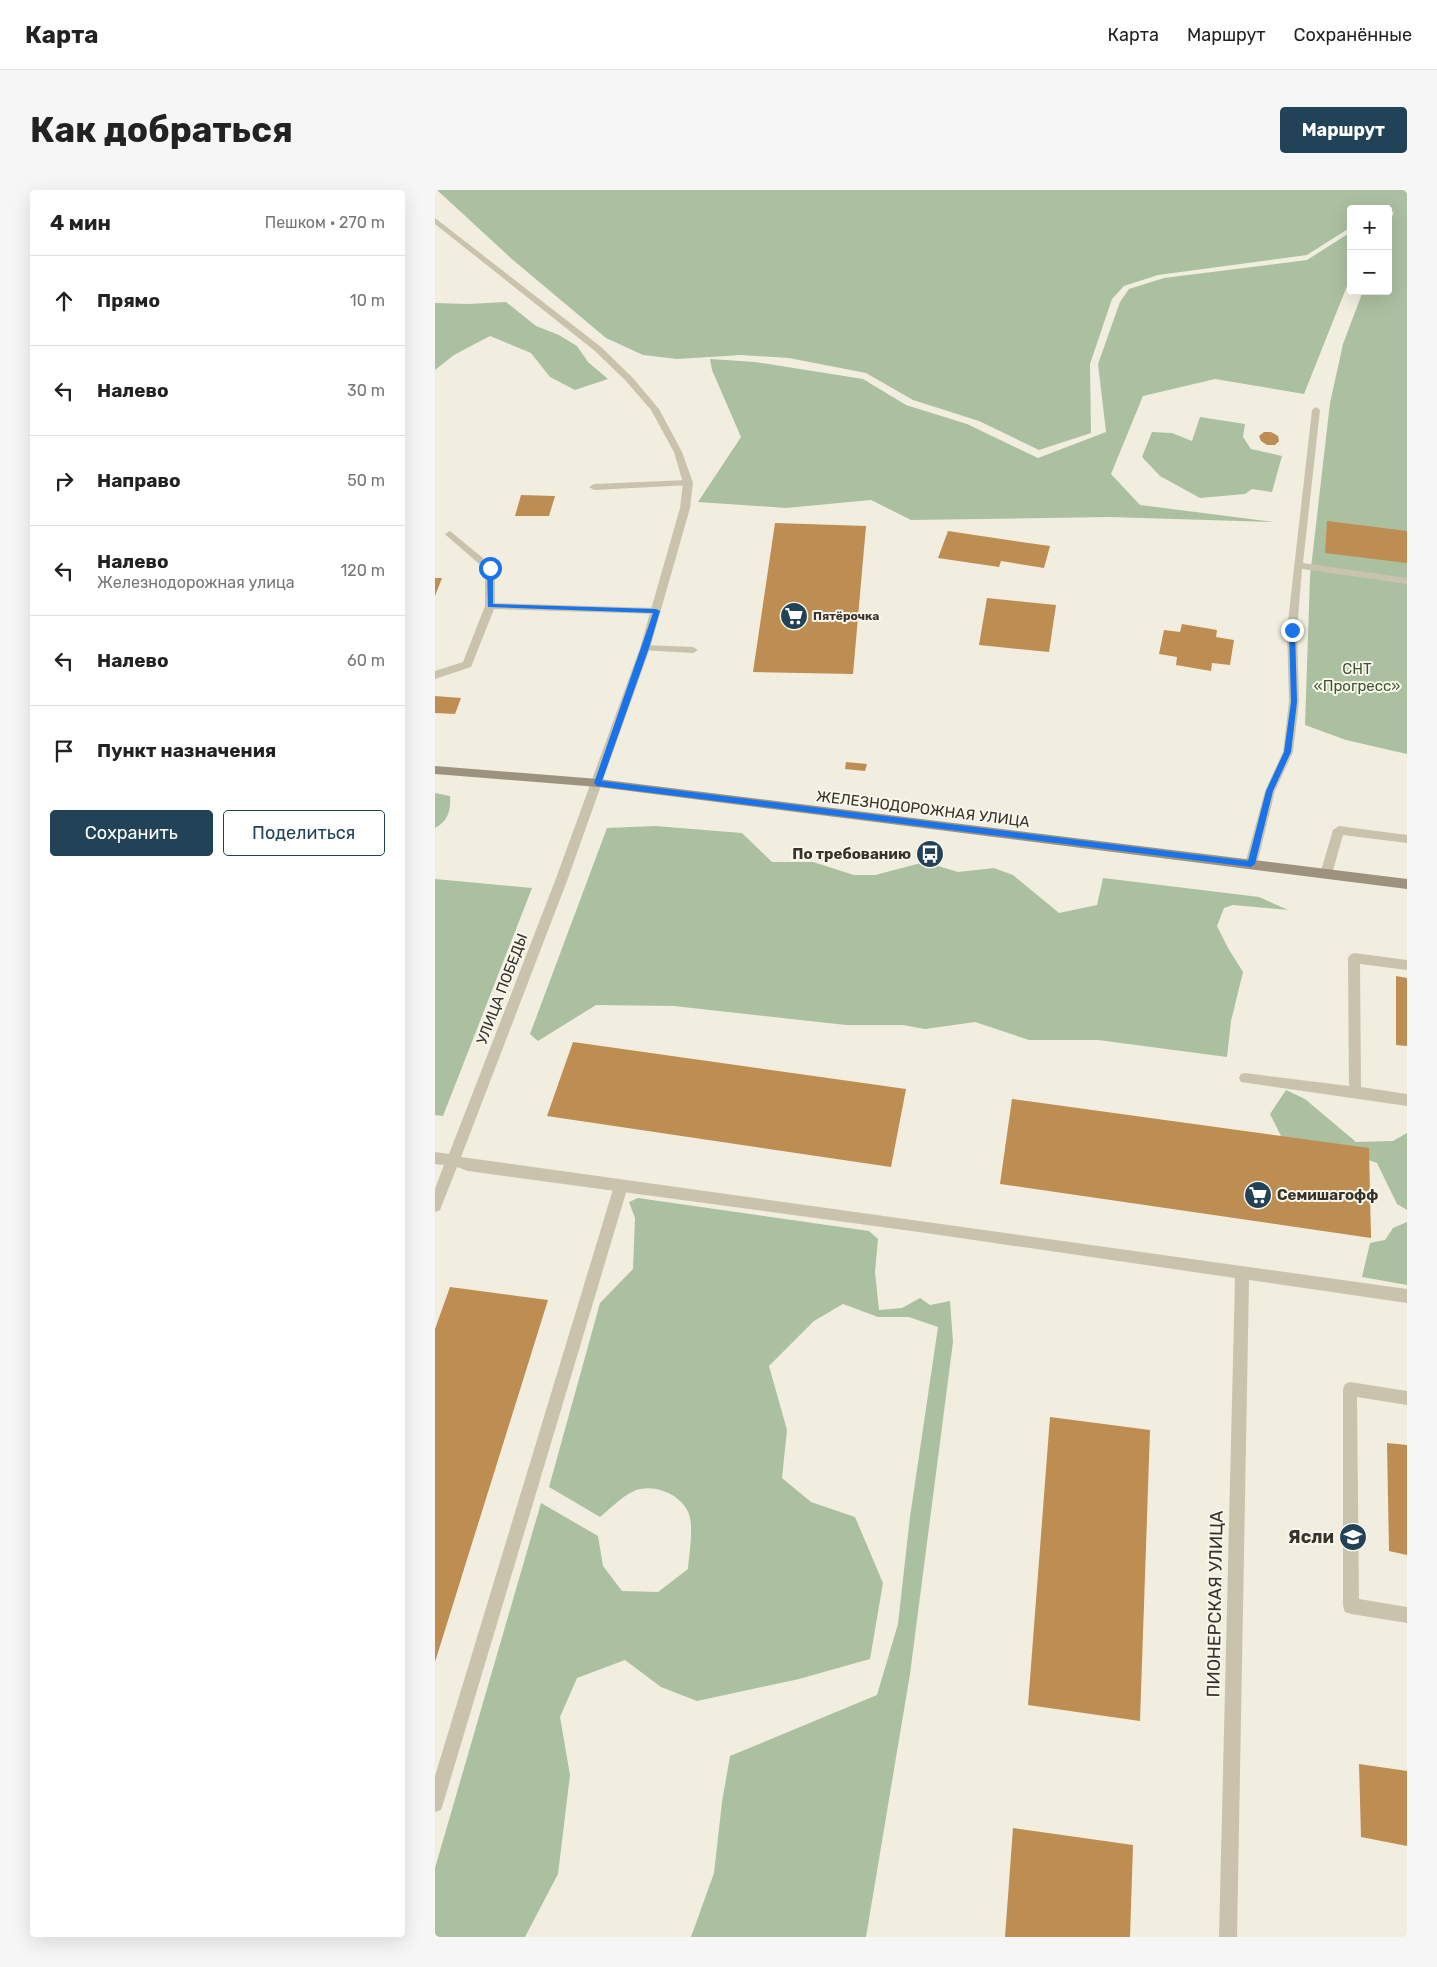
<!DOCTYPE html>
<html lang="ru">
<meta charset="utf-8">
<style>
body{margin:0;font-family:Rubik,sans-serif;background:#f6f6f6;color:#222}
.controls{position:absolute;right:15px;top:15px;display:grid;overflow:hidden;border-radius:5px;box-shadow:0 5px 20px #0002}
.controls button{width:45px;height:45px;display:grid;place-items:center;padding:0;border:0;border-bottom:1px solid #e0e0e0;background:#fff;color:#222;font:25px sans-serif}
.stop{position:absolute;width:15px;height:15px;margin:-11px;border:4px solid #1a73e8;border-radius:50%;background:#fff}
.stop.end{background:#1a73e8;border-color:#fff;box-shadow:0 1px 5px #0008}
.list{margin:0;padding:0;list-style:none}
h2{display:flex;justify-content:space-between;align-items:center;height:65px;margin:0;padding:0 20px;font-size:21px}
h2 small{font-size:16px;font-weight:400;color:#767676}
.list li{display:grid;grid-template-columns:32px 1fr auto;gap:15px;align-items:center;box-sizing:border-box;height:90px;padding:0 20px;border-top:1px solid #e0e0e0}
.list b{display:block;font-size:19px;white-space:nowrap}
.list p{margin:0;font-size:16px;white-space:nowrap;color:#767676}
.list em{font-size:16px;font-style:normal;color:#767676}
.actions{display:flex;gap:10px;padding:15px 20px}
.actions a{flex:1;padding:11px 0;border:1px solid #224357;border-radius:5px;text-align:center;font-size:18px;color:#224357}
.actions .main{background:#224357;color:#fff}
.icon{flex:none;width:28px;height:28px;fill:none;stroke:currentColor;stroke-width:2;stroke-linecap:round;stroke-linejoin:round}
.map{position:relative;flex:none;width:972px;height:1747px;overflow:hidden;border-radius:5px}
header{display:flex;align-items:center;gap:30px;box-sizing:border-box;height:70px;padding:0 25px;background:#fff;border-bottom:1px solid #e0e0e0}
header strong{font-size:24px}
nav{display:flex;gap:28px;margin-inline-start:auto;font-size:18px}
.intro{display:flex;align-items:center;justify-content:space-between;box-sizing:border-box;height:120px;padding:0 30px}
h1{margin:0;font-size:35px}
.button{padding:12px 22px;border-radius:5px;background:#224357;color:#fff;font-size:18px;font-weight:700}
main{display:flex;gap:30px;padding:0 30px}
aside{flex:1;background:#fff;border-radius:5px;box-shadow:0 5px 20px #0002}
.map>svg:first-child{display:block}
.green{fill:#abc0a0}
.building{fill:#be8d51}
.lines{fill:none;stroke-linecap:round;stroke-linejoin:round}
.service{fill:#c9c2ac;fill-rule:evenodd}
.minor{fill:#c9c2ac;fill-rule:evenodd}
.secondary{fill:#9d927d;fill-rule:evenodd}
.route{fill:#1a73e8}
.labels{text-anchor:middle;stroke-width:4;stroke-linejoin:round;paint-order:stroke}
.far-poi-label{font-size:12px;font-weight:bold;fill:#38332a;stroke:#f9f7ec;text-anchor:start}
.park-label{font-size:15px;fill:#3c5430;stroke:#f9f7ec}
.street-label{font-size:15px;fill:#38332a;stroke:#f9f7ec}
.poi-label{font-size:15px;font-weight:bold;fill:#38332a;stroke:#f9f7ec;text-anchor:end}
.near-poi-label{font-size:18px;font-weight:bold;fill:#38332a;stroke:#f9f7ec;text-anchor:end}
.near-street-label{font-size:18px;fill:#38332a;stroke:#f9f7ec}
</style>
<header>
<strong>Карта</strong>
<nav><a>Карта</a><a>Маршрут</a><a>Сохранённые</a></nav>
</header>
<div class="intro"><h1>Как добраться</h1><a class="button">Маршрут</a></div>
<main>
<aside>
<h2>4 мин<small>Пешком · 270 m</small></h2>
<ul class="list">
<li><svg class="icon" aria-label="ahead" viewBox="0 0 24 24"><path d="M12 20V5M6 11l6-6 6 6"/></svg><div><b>Прямо</b></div><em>10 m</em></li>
<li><svg class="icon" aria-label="left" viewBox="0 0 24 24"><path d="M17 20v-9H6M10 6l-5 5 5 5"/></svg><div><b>Налево</b></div><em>30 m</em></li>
<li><svg class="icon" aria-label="right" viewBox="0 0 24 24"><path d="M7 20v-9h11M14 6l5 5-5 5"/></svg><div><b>Направо</b></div><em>50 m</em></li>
<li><svg class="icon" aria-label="left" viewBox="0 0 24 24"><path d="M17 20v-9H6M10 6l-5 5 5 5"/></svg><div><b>Налево</b><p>Железнодорожная улица</p></div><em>120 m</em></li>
<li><svg class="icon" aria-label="left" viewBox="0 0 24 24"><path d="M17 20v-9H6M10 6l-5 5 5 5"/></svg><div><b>Налево</b></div><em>60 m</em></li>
<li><svg class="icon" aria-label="arrive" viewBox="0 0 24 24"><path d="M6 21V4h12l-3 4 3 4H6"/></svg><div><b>Пункт назначения</b></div></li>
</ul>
<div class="actions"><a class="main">Сохранить</a><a>Поделиться</a></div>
</aside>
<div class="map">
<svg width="972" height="1747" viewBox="0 0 972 1747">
<rect width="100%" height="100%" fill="#f1eedf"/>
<g class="green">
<path d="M2,0h970v564l-61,-14 -41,-15 5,-148 20,-174 13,-59 20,-53h25v-62l6,-18 -6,4v-6h-37v18l-44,28 -149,20 -34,11 -12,13 -22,65 1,69 -52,17 -60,-29 -66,-21 -47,-27 -77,-15 -48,-3 -64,4 -34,-4 -37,-17 -93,-78z"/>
<path d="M916,42v44l-47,118 -89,-15 -72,17 -32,78 29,31 134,17 -164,-5 -199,3 -40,-20 -85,8 -88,-6 43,-65 -29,-67 -2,-11 45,3 108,17 43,26 61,19 71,34 68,-26 -8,-68 22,-62 9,-13 35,-11 143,-18z"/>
<path d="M71,112l30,24 23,9 18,11 11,16 20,17 -33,11 -25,-13 -19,-24 -41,-17 -36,19 -19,15v-67l33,1z"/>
<path d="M765,227l45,7 -2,13 8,12 31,7 -10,36 -20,-3 -7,5 -45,4 -40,-22 -18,-19 10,-25 20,1 20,8z"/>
<path d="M0,603l15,3c1,15 -2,25 -15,32z"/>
<path d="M220,636l87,7 30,29h41l41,13h21l50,-13 33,10 36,-4 19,7 46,38 38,-8 6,-27 156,19 29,13 -55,-5 -9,3 -7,18 11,22 15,24 -12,49 -4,36 -129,-17h-69l-54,-18 -50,7 -22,-4h-57l-172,-19 -78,-1 -58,36 -8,-7 77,-206z"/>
<path d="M0,689l97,9 -89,228 -8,-1z"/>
<path d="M851,900l19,9 51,43 37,-1 14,-8v77l-10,-6 -20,-41 -34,-12 -59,-9 -14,-28z"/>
<path d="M203,1008l231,33 9,8 -3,33 4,38 23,-2 18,-10 10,7 20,-4 3,41 -43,332 -44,263h-175l23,-64 8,-71 8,-46 147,-61 21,-71 12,-107 28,-190 -29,-10h-31l-35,-13 -29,17 -45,45 18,64 -5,48 29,24 44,15 28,66 -13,76 -71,20 -102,22 -36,-14 -36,-27 -48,18 -17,39 10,58 -12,99 -33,63h-90v-69l106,-365 57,33 5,30 19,25 36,1 30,-23c1,-14 5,-37 2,-51 -4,-22 -36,-36 -56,-27 -13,6 -23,17 -34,26l-51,-30 51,-184 33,-34 2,-51 -6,-16z"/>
<path d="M972,1032v63l-45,-8 8,-34 15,-3 8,-12z"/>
</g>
<g class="building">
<path d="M829,242h7l7,4 1,5 -4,4h-8l-6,-4 -2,-5z"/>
<path d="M86,305l34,1 -6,20h-34z"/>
<path d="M892,331l80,10v32l-82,-10z"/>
<path d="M340,333l91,3 -13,148 -100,-2z"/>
<path d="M513,341l60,9 42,6 -6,22 -43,-7 -2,6 -61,-9z"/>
<path d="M0,388h7l-7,18z"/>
<path d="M552,408l69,7 -7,47 -70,-7z"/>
<path d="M747,434l35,6 -1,7 18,3 -4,25 -18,-2 -1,8 -35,-6 1,-8 -18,-3 5,-24 16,2z"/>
<path d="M0,506l26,2 -6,16 -20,-1z"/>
<path d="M411,572l21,2 -2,7 -20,-2z"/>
<path d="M486,659l22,3 -2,8 -21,-3z"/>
<path d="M961,786l11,2v68l-11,-1z"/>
<path d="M138,852l333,47 -15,78 -344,-51z"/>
<path d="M577,909l357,49 2,90 -371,-54z"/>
<path d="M15,1097l98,13 -113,362v-333z"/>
<path d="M615,1227l100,13 -10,291 -112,-16z"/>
<path d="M952,1253l20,2v110l-18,-4z"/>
<path d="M924,1574l48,7v75l-46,-9z"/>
<path d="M578,1638l120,17 -3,92h-125z"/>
</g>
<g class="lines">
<g class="service">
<path d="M881,217l4,3 -17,153 104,15v6l-105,-15 -5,61 2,72 -6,50 -18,39 -18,73 -6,4 -6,-4 20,-73 18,-39 6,-50 -2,-72 25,-220z"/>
<path d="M253,290l5,3 -2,2 -97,5 -5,-3 5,-3z"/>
<path d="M15,341l45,37v35l161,5 5,3 -5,3 -162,-5 -23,58 -36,12v-8l28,-9 22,-56v-37l-38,-33 -2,-2z"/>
<path d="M210,455l48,2 5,3 -5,3 -52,-3 -1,-2z"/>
<path d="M904,636l68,9v8l-64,-8 -11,39 -6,4 -6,-4 13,-44z"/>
<path d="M919,763l53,7v10l-47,-6 1,123 46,7v12l-166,-24 -2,-4 2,-4 4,-1 104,13 -1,-128 2,-3z"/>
<path d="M186,990l5,2 2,4 -185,618 -2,6 -6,2v-36l179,-590 2,-4z"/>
<path d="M915,1192l57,9v14l-50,-8 2,202 48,8v16l-56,-9 -6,-2 -2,-6v-217l2,-5z"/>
</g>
<path class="minor" d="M0,28l166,129 31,30 27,32 23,43 11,31 -3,25 -40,140 -83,233 -106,276 946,132v14l-158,-23 -12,657h-18l16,-659 -309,-45 -458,-62 -11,-4 -17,43 -5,2v-23l9,-24 -9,-1v-12l14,2 106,-273 85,-233 40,-140 3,-25 -9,-31 -23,-42 -25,-29 -31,-30 -160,-127z"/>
<path class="secondary" d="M0,576l163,13 809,100v10l-809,-102 -163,-13z"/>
</g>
<path class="route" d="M55,376l3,2v36l163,5 4,2 -11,37 -47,133 646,80 18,-70 18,-39 7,-50 -2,-72 3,-2 3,2 2,72 -6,50 -18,39 -18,73 -4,3 -654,-81 -3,-3 59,-170 -165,-6 -1,-39z"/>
<defs>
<g id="supermarket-disc" transform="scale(1.4375)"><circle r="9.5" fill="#224357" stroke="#f9f7ec"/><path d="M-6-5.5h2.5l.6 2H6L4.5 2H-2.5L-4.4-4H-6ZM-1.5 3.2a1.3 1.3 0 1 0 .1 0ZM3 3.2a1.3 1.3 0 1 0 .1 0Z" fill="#fff"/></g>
<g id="bus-disc" transform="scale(1.4375)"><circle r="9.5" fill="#224357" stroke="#f9f7ec"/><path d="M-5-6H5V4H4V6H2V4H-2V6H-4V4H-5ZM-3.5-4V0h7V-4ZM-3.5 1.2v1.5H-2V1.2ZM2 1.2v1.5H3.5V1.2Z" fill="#fff"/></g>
<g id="school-disc" transform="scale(1.4375)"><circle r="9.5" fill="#224357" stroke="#f9f7ec"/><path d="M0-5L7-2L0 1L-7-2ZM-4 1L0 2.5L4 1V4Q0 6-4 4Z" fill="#fff"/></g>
</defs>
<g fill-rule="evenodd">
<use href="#supermarket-disc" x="359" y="426"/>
<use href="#bus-disc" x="495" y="664"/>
<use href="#supermarket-disc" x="823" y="1005"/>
<use href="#school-disc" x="918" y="1347"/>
</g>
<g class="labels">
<g class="far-poi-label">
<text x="378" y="430">Пятёрочка</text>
</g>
<g class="park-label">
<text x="922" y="484">СНТ<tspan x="922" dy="17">«Прогресс»</tspan></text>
</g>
<g class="street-label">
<text transform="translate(488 619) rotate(7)" y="5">ЖЕЛЕЗНОДОРОЖНАЯ УЛИЦА</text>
<text transform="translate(67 799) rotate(-69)" y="5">УЛИЦА ПОБЕДЫ</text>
</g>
<g class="poi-label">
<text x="476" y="669">По требованию</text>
<text x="842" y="1010" text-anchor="start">Семишагофф</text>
</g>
<g class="near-poi-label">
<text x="899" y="1353">Ясли</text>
</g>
<g class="near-street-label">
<text transform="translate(780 1414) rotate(-89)" y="6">ПИОНЕРСКАЯ УЛИЦА</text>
</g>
</g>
</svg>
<div class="controls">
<button>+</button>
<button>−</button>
</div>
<div class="stop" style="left:55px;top:378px"></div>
<div class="stop end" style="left:857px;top:440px"></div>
</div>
</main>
